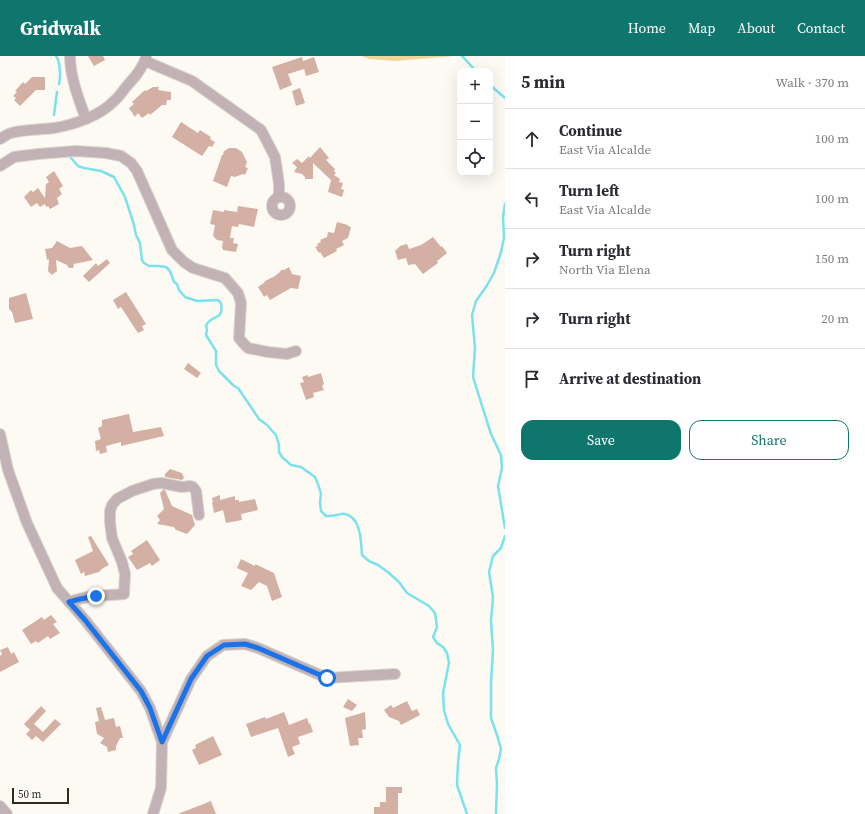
<!DOCTYPE html>
<meta charset="utf-8">
<style>
body{margin:0;font-family:"Source Serif 4",serif;background:#f7f7f7;color:#2b2b33}
.controls{position:absolute;right:12px;top:12px;display:grid;overflow:hidden;border-radius:8px;box-shadow:0 4px 16px #0002}
.controls button{width:36px;height:36px;display:grid;place-items:center;padding:0;border:0;border-bottom:1px solid #e1e1e2;background:#fff;color:#2b2b33;font:20px sans-serif}
.scale{position:absolute;left:12px;bottom:10px;width:57px;box-sizing:border-box;padding-left:4px;border:2px solid #312c1f;border-top:0;font-size:11px;line-height:14px;white-space:nowrap;color:#312c1f;-webkit-text-stroke:3px #fff;paint-order:stroke}
.stop{position:absolute;width:12px;height:12px;margin:-9px;border:3px solid #1a73e8;border-radius:50%;background:#fff}
.stop.end{background:#1a73e8;border-color:#fff;box-shadow:0 1px 4px #0008}
.list{margin:0;padding:0;list-style:none}
h2{display:flex;justify-content:space-between;align-items:center;height:52px;margin:0;padding:0 16px;font-size:17px}
h2 small{font-size:13px;font-weight:400;color:#7c7c81}
.list li{display:grid;grid-template-columns:26px 1fr auto;gap:12px;align-items:center;box-sizing:border-box;height:60px;padding:0 16px;border-top:1px solid #e1e1e2}
.list b{display:block;font-size:15px;white-space:nowrap}
.list p{margin:0;font-size:13px;white-space:nowrap;color:#7c7c81}
.list em{font-size:13px;font-style:normal;color:#7c7c81}
.actions{display:flex;gap:8px;padding:12px 16px}
.actions a{flex:1;padding:9px 0;border:1px solid #0f766e;border-radius:12px;text-align:center;font-size:14px;color:#0f766e}
.actions .main{background:#0f766e;color:#fff}
.icon{flex:none;width:22px;height:22px;fill:none;stroke:currentColor;stroke-width:2;stroke-linecap:round;stroke-linejoin:round}
.map{position:relative;flex:none;width:505px;height:758px;overflow:hidden}
header{display:flex;align-items:center;gap:24px;box-sizing:border-box;height:56px;padding:0 20px;background:#0f766e;color:#fff}
header strong{font-size:19px}
nav{display:flex;gap:22px;margin-inline-start:auto;font-size:14px}
main{display:flex}
aside{flex:1;background:#fff}
.map>svg:first-child{display:block}
.green{fill:#f0d698}
.lines{fill:none;stroke-linecap:round;stroke-linejoin:round}
.stream{stroke:#79e2ec;stroke-width:2.5}
.building{fill:#d3b0a3}
.minor-casing{stroke:#d8d5cd;stroke-width:12}
.minor{stroke:#c2b1b5;stroke-width:10}
.route{stroke:#1a73e8;stroke-width:5}
</style>
<header>
<strong>Gridwalk</strong>
<nav><a>Home</a><a>Map</a><a>About</a><a>Contact</a></nav>
</header>
<main>
<div class="map">
<svg width="505" height="758" viewBox="0 0 505 758">
<rect width="100%" height="100%" fill="#fdfaf3"/>
<path class="green" d="M362,0h92l-58,5 -27,-2z"/>
<g class="lines">
<g class="stream">
<path d="M56,0c4,5 5,21 3,28"/>
<path d="M462,0l14,15"/>
<path d="M490,29l15,13"/>
<path d="M54,59l3,-23"/>
<path d="M71,102l7,8 6,2 17,3 13,6 11,20 9,28 2,10 4,8 2,17 2,3 5,3h9l8,1 4,4 4,11 3,2 2,6 6,7 12,4 21,-1 3,3c3,20 -10,10 -15,23l1,4 -1,5 10,16v14l3,6 15,15 4,2 21,31 8,6 9,10 3,10v7l3,5 9,8 10,2 14,10 3,7 3,10 -1,8 1,9 5,5c3,0 7,0 10,-1 3,0 6,-2 9,-1 16,3 16,28 17,41l7,6 9,4 11,8 10,9 8,11 22,13 6,7 2,14 -4,10 4,6 6,4 4,6 2,10 -6,30 1,17 4,14 12,21 -2,18 -1,22 10,29"/>
<path d="M505,148l-2,13 1,21 -3,14 -7,21 -8,14 -10,14 -4,14 3,33 -2,29 11,35 7,22 10,21 1,13 -4,18 7,42"/>
<path d="M496,758l1,-30 -1,-16 3,-9 2,-10 -4,-14 -6,-17v-36l2,-32 -2,-29 2,-24 -4,-25 4,-16 8,-8 4,-12"/>
</g>
</g>
<g class="building">
<path d="M88,0h15l2,4 -11,6z"/>
<path d="M302,1l1,4 11,-4 5,15 -13,4 -2,-7 -16,5 4,11 -12,5 -8,-23z"/>
<path d="M32,21h13v13h-9l-16,16 -6,-6 2,-2 -3,-2 4,-4 -2,-1 8,-9 2,2z"/>
<path d="M153,31h6l-1,3 13,2v8h-4l-1,5h-4l-12,10 -1,-2 -7,5 -4,-5 -3,4 -6,-9 5,-4 -2,-2 13,-12 1,1z"/>
<path d="M300,32l5,15 -9,3 -4,-15z"/>
<path d="M181,66l17,11 2,-3 11,7 -1,2 5,3 -3,5 -3,-1 -7,10 -30,-19z"/>
<path d="M320,91l9,11 -3,2 9,9 -1,2 2,2 -2,2 6,4 -1,3 4,1 -2,6 3,1 -2,7 -14,-5 3,-12 -18,-17v16h-8v-2l-3,-3 -8,-2 3,-5 -5,-4 5,-4 5,4 7,-7 1,2z"/>
<path d="M229,92h7l6,4 5,10 -2,5 3,1 -3,7 -2,-1 -8,3 -4,-1 -4,11 -14,-6 9,-26 2,-1 -1,-2z"/>
<path d="M54,115l9,15 -4,3 3,5 -5,4 2,6 -9,5 -2,-3 -2,1 -1,-3 -5,3 -3,-4 -6,4 -7,-10 7,-7 2,2 5,-4 7,10 1,-14 3,-2 -3,-5z"/>
<path d="M238,150l20,3 -4,18 -15,-3 -1,3 -6,-1 -2,12h4l-1,5 5,1 -2,8 -13,-2 -1,-3 1,-6 -6,-1 -4,-4 2,-11 -5,-1 3,-14 11,2v-2l13,2z"/>
<path d="M337,166l11,3v1l3,1 -3,11 -6,3 2,4 -8,4 1,2 -13,7 -4,-6 -1,1 -4,-6 3,-1 -1,-2 4,-2 -1,-2 7,-3 1,-5 6,1z"/>
<path d="M433,181l8,10 1,-1 5,7 -10,8 1,2 -15,11 -8,-10 -7,1 -2,-7 -8,2 -3,-9 5,-5 7,-2 2,5 12,-4z"/>
<path d="M57,185l13,7 12,-2 11,14 -19,4 -1,4h-4l-2,-3 -11,-5 1,11 -5,4 -4,-4 1,-12 -2,1 -2,-11 7,-1z"/>
<path d="M107,203l3,4 -21,19 -6,-6 13,-13 2,3z"/>
<path d="M289,211l3,7 9,2 -3,13 -7,-1 -21,12 -3,-5 -3,2 -6,-10 6,-4 1,-2 10,-5 1,-1 4,-3 1,-2h3z"/>
<path d="M126,236l20,32 -4,2 2,4 -6,3 -17,-26 -3,2 -5,-9z"/>
<path d="M26,237l7,26 -18,4 -3,-11 -3,-3v-11z"/>
<path d="M188,307l13,10 -4,5 -13,-9z"/>
<path d="M321,317l3,11 -2,2 2,4 -11,3 1,4 -8,3 -6,-17 4,-1 -2,-5 6,-2v2z"/>
<path d="M129,358l4,18 28,-5 3,9 -43,10v-4l-15,4 1,6 -7,2 -1,-4 -3,1 -1,-10 6,-2 -3,-11 4,-2v-6z"/>
<path d="M170,413l12,4 2,5 -2,2 -17,-3v-3z"/>
<path d="M163,434h2l7,16 20,9 3,10 -8,9 -11,-4 -2,-3 -17,-3 3,-4 -3,-4 7,-7 -4,-16z"/>
<path d="M220,439v5l15,-4v4h4v2l16,-3 3,11 -17,4 1,6 -16,3 -3,-13 -9,3 -2,-11h1l-1,-4z"/>
<path d="M91,480l18,29 -6,3 -4,4 -14,4 -1,-4 -3,2 -6,-14 18,-9 -5,-14z"/>
<path d="M147,484l13,20 -8,6 -2,-3 -13,7 -9,-13 5,-3 -2,-3z"/>
<path d="M241,503l14,7v-2l19,9 8,24 -10,4 -5,-15 -8,-4 -8,8 -10,-4 7,-13 -11,-5z"/>
<path d="M51,559l6,7 -4,2 7,9 -10,6 -2,-3 -10,7 -2,-2 -5,3 -9,-14 20,-13 2,3z"/>
<path d="M8,591l3,7 3,-2 5,10 -19,10v-16l2,-2 -2,-4z"/>
<path d="M348,643l9,6 -5,6 -9,-4z"/>
<path d="M407,645l5,10 5,-2 3,6 -19,10 -2,-4 -10,-4 -5,-7 7,-5 2,3z"/>
<path d="M41,650l5,5 -12,13 9,8 12,-13 6,5 -18,18 -7,-6 -4,4 -6,-6 4,-4 -6,-6z"/>
<path d="M101,651l4,13 9,-2 2,9 4,-1 3,12h-3l-4,8v4l-8,2 -1,-5 -7,-4 4,-5 -7,-4 -2,-12 4,-1 -3,-13z"/>
<path d="M284,656l5,13 18,-7 2,6 1,-1 3,9 -15,5 2,7 -8,3 3,7 -7,3 -10,-29 -27,9 -5,-13 19,-7 1,2z"/>
<path d="M365,656l1,17 -4,1 1,8h-5l1,7 -9,1 -5,-28z"/>
<path d="M213,680l9,19 -23,10 -7,-15 4,-2 -1,-3z"/>
<path d="M386,731h16v6h-4v21h-24v-7h6v-5h6z"/>
<path d="M211,745l5,13h-38z"/>
</g>
<g class="lines">
<g class="minor-casing">
<g id="minor">
<path d="M70,0c0,21 9,44 16,63"/>
<path d="M145,5l47,20 69,49 14,27 4,27v13"/>
<path d="M0,83c4,-2 7,-5 11,-6 14,-4 29,-3 43,-5 19,-3 46,-12 60,-27 5,-4 8,-9 12,-14 8,-9 17,-19 20,-30"/>
<path d="M0,110l14,-9 24,-3 38,-3 30,2 15,3 10,7 6,8 35,79 12,12 9,6 32,10 13,15 3,10 -2,35 5,6 4,4 20,4 19,2 9,-3"/>
<circle cx="281" cy="150" r="9"/>
<path d="M0,378l8,36 19,53 30,65 28,32 56,71 9,17 12,34 -1,46 -8,26"/>
<path d="M69,546c8,-3 17,-5 26,-6 9,-1 19,-1 29,-2l1,-20 -3,-12 -10,-24 -2,-16v-11l2,-6 5,-6 15,-8 21,-7 8,-1 21,4 8,-1 3,1 3,4 3,24"/>
<path d="M162,686l29,-63 16,-23 16,-11 22,-1 13,4 69,30 68,-4"/>
<path d="M0,750l7,8"/>
</g>
</g>
<use href="#minor" class="minor"/>
</g>
<g class="lines">
<path class="route" d="M96,540l-16,3 -11,3 16,18 56,71 9,17 12,34 29,-63 16,-23 17,-11 21,-1 13,4 69,30"/>
</g>
</svg>
<div class="controls">
<button>+</button>
<button>−</button>
<button><svg class="icon" aria-label="locate" viewBox="0 0 24 24"><circle cx="12" cy="12" r="6"/><path d="M12 2v4M12 18v4M2 12h4M18 12h4"/></svg></button>
</div>
<div class="scale">50 m</div>
<div class="stop" style="left:327px;top:622px"></div>
<div class="stop end" style="left:96px;top:540px"></div>
</div>
<aside>
<h2>5 min<small>Walk · 370 m</small></h2>
<ul class="list">
<li><svg class="icon" aria-label="ahead" viewBox="0 0 24 24"><path d="M12 20V5M6 11l6-6 6 6"/></svg><div><b>Continue</b><p>East Via Alcalde</p></div><em>100 m</em></li>
<li><svg class="icon" aria-label="left" viewBox="0 0 24 24"><path d="M17 20v-9H6M10 6l-5 5 5 5"/></svg><div><b>Turn left</b><p>East Via Alcalde</p></div><em>100 m</em></li>
<li><svg class="icon" aria-label="right" viewBox="0 0 24 24"><path d="M7 20v-9h11M14 6l5 5-5 5"/></svg><div><b>Turn right</b><p>North Via Elena</p></div><em>150 m</em></li>
<li><svg class="icon" aria-label="right" viewBox="0 0 24 24"><path d="M7 20v-9h11M14 6l5 5-5 5"/></svg><div><b>Turn right</b></div><em>20 m</em></li>
<li><svg class="icon" aria-label="arrive" viewBox="0 0 24 24"><path d="M6 21V4h12l-3 4 3 4H6"/></svg><div><b>Arrive at destination</b></div></li>
</ul>
<div class="actions"><a class="main">Save</a><a>Share</a></div>
</aside>
</main>
